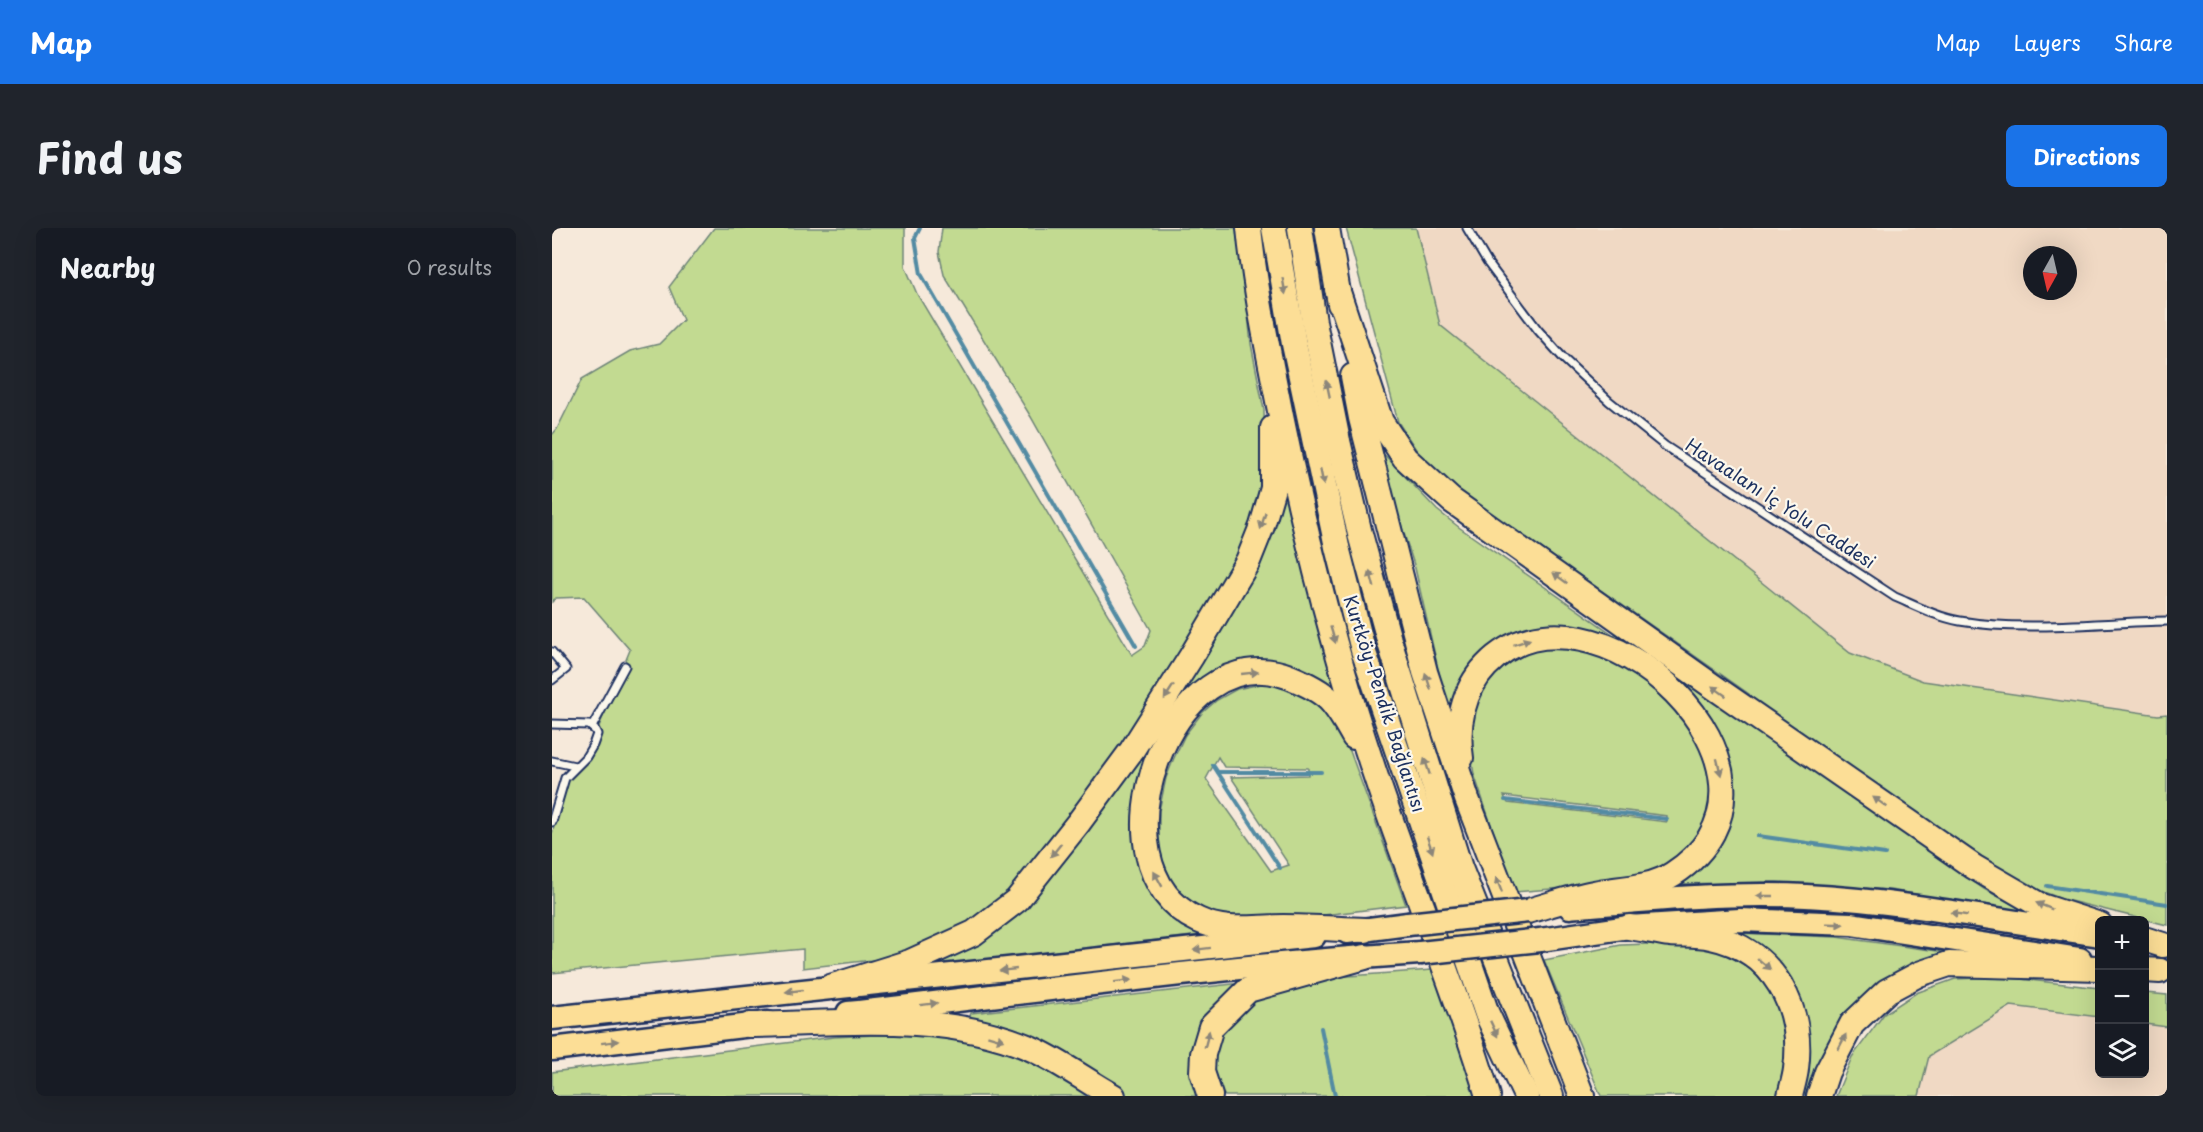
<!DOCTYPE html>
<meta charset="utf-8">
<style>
body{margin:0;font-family:"Playpen Sans",sans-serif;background:#20242c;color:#f1f3f6}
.controls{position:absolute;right:18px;bottom:18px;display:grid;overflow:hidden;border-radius:9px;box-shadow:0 6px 24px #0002}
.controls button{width:54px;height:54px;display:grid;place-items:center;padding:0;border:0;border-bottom:2px solid #363941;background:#171b24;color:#f1f3f6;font:30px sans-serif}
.compass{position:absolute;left:1471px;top:18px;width:54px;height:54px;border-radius:50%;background:#171b24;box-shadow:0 6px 24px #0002;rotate:188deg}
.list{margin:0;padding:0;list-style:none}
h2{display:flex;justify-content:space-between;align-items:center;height:78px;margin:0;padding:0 24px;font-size:26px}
h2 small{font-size:20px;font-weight:400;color:#9ea1a6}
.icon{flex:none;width:33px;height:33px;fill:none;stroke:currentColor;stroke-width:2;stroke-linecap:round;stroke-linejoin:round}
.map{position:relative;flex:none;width:1615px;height:868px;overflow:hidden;border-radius:9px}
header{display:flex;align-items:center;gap:36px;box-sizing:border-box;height:84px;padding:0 30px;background:#1a73e8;color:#fff}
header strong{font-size:28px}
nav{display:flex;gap:33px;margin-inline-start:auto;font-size:21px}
.intro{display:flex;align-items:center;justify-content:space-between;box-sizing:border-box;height:144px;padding:0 36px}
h1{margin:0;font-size:42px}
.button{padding:15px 27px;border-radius:9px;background:#1a73e8;color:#fff;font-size:21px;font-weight:700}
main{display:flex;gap:36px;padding:0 36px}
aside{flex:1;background:#171b24;border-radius:9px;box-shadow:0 6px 24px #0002}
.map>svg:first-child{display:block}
.built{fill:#f0d9c4;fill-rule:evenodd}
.green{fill:#c2da91;stroke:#6e8478;stroke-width:1.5;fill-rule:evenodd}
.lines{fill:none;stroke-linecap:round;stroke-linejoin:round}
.stream{stroke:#538ba3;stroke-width:4}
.service-casing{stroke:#1b2f5e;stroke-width:11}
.trunk-casing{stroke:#1b2f5e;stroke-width:27}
.motorway-casing{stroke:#1b2f5e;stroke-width:28}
.service{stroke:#fbf7ec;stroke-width:7}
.trunk{stroke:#fcde96;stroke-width:22}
.motorway{stroke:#fcde96;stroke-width:24}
.trunk-bridge-casing{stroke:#1b2f5e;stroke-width:27;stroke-linecap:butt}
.trunk-bridge{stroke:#fcde96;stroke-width:22}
.oneway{fill:#8c867a}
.labels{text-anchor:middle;stroke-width:4.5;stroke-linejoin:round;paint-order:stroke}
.street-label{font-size:18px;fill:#1b2f5e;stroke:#fbf7ec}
</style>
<header>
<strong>Map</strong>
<nav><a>Map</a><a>Layers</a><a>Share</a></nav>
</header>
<div class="intro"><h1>Find us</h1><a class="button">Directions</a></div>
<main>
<aside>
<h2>Nearby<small>0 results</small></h2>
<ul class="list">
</ul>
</aside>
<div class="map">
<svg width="1615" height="868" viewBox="0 0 1615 868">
<rect width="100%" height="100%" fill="#f6e9da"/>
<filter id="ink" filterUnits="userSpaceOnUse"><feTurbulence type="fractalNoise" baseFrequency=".0167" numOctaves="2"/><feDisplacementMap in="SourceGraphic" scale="12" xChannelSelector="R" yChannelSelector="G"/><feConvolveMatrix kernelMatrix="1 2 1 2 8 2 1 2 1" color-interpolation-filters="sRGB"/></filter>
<g filter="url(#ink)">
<g class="built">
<path d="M864,0h751v486l-9,1 -235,-34 -77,-30 -406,-326zM1480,27h36v36h-36z"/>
<path d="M1459,778l88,11 1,57h44l1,-50 22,3v69h-248l10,-40z"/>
</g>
<g class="green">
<path d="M162,0h191v38l12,28 215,361 13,-9 6,-16 -120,-213 -87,-142 -5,-23 3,-24h297l12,116 13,66 1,67 -27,84 -118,191 -107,139 -36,31 -87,36 -87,10v-19l-251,24v-139l18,-62 13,-6 47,-116 -46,-53 -28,1 -4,4v-167l5,-6 25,-50 48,-28 29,-7 24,-24 -14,-33z"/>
<path d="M794,0h70l24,97 410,328 73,28 235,34 9,-1v211l-105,-26 -31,-12 -28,-16 -251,-171 -3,-6 -301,-211 -29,-29 -21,-32z"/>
<path d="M824,218l61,64 23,18 154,107 3,-2 367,256 45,24 -139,-23 -113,-8 -105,2 21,-15 19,-18 12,-22 -11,-98 -128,-103 -28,-2 -24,2 -21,7 -33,23 -29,63 -35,-153z"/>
<path d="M732,234l60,244 -42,-36 -24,-8h-25l-27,5 -33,18 -26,31 -19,36 -14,52 2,53 22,44 25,22 27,11 -274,31 48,-26 264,-361z"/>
<path d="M1015,416l46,15 58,40 39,59 3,59 -44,51 -80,18 -75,6 -40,-118 -7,-42 11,-40 33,-36zM952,568l163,20v6l-159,-19z"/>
<path d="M714,455l28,7 32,20 24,41 56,154 -150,18 -55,-11 -26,-23 -16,-37v-41l7,-33 8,-20 11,-23 17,-22 15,-13 20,-11zM666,529l6,10 84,1v7l-77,2 58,88 -18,6 -65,-92z"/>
<path d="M1184,705l100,4 116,16 -37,10 -106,133h-9l2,-88 -11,-28 -11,-14z"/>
<path d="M1125,715l47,6 28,13 26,29 11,45 -3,35 -7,25h-178l-57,-136 77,-15z"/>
<path d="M880,742l36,88 10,38h-253l-9,-12 -2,-23 4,-20 7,-17 26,-28 70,-18z"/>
<path d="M1450,749l97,11v29l-88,-11 -82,50 -10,40h-83l16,-39 32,-43 32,-21 39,-14z"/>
<path d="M690,755l-26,21 -17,25 -1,67h-71l-104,-58 -55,-15 3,-10z"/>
<path d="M1593,765l22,2v32l-22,-3z"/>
<path d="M365,805l42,3 81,27 57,33h-545v-24l282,-35z"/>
</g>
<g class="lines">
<g class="stream">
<path d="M368,0l-5,10 6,36 215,372"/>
<path d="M661,537l67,103"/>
<path d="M666,544h103"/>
<path d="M953,572l162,19"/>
<path d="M1206,608l127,18"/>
<path d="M1495,658l120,18"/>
<path d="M769,800l14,68"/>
</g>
<g class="service-casing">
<g id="service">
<path d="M915,0l20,34 51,68 27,30 44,41 56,45 230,151c21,9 42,20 65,24 64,11 142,1 207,0"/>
<path d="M0,424l14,17 -14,11"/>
<path d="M0,496l37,1 6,5 2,4 -4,11 -7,12 -21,21 -13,44"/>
<path d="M40,499l33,-61"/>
<path d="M0,533l23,5"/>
</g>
</g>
<g class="trunk-casing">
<g id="trunk">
<path d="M1018,679c78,-7 158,-15 236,-11 99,5 196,25 294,39"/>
<path d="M795,704l61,-8"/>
<path d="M988,712l89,-13 111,-7 111,4 229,35"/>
<path d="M296,785c190,-22 381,-48 572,-60"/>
<path d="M0,790l762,-82"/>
<path d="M0,821l216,-26"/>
</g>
</g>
<g class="motorway-casing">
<g id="motorway">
<path d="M697,0c6,62 20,127 32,188 24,119 54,239 93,355 36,109 81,215 114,325"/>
<path d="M722,0l20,116 43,203 26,103 124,364 39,82"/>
<path d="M748,0l14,94 24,119 22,93 29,106 71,228 91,228"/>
<path d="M775,0l13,76"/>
<path d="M785,61l44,133 24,36 46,42 260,185 263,182 67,39 59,19"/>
<path d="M801,148l8,42 64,254 42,127 115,297"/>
<path d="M802,509c-20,-36 -25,-44 -64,-60 -120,-47 -205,191 -92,243 28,13 54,7 85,7 27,0 54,2 82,3"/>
<path d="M909,530c-5,-33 2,-68 25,-92 104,-109 338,110 187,208 -23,15 -53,14 -79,19 -22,4 -44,12 -66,18"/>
<path d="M1077,699c14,2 28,5 41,7 14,1 28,0 41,3 63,13 93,71 85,132 -1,9 -4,18 -6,27"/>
<path d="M1592,711l19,6"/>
<path d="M1592,742l16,1"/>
<path d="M278,759l80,-25 64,-29 43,-33 62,-78 53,-72 59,-93 57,-96 14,-35 11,-38v-60"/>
<path d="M198,797c92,-2 193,-14 280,23 28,12 56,33 83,48"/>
<path d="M658,868l-8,-24 1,-18 8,-27 37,-37 117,-33"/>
<path d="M1267,868l8,-24 25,-48 35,-33 32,-17 30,-10 151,4"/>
</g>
</g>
<use href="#service" class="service"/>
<use href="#trunk" class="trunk"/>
<use href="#motorway" class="motorway"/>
<g class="trunk-bridge-casing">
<g id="trunk-bridge">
<path d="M856,696l120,-13"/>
<path d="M868,725l120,-13"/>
</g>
</g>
<use href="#trunk-bridge" class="trunk-bridge"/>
</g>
<defs><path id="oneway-solid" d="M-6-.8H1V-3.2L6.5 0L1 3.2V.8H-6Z" transform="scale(1.5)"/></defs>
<g class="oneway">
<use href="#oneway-solid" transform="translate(732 58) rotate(80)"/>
<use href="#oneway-solid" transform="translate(776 161) rotate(-102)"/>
<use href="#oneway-solid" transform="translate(770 249) rotate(78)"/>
<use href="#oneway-solid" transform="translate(711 293) rotate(107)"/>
<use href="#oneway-solid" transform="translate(1008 350) rotate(-144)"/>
<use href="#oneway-solid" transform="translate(820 351) rotate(-105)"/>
<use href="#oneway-solid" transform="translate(781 407) rotate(73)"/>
<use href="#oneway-solid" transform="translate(970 414) rotate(-18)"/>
<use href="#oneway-solid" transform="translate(698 445) rotate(-6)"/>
<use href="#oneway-solid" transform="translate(876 453) rotate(-108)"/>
<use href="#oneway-solid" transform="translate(1167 463) rotate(-145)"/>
<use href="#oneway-solid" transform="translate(617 464) rotate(123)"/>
<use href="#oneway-solid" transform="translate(875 538) rotate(-108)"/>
<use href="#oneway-solid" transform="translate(1167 539) rotate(76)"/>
<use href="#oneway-solid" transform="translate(1328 574) rotate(-145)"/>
<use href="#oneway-solid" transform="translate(878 617) rotate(71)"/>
<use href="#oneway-solid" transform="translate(504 622) rotate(129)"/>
<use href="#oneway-solid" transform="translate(606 651) rotate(-119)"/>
<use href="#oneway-solid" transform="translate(947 657) rotate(-111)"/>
<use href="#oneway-solid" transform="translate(1213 668) rotate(180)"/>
<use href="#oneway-solid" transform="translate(1492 678) rotate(-158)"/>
<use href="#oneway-solid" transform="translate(1407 686) rotate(-171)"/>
<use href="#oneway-solid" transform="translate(1283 696) rotate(2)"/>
<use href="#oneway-solid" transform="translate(650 721) rotate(173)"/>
<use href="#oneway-solid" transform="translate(1212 736) rotate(40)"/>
<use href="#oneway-solid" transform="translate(456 742) rotate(174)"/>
<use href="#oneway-solid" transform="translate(571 753) rotate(-7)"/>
<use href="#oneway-solid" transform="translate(242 763) rotate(174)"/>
<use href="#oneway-solid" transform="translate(377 776) rotate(-7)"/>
<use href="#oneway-solid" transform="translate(942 801) rotate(65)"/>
<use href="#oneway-solid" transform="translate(444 810) rotate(17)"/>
<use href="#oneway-solid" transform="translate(655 811) rotate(-75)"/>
<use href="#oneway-solid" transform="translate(58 814) rotate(-7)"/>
<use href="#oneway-solid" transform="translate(1290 814) rotate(-63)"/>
</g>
</g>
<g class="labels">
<g class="street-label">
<text transform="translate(1228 276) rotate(33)" y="6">Havaalanı İç Yolu Caddesi</text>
<text transform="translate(832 476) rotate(72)" y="6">Kurtköy-Pendik Bağlantısı</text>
</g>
</g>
</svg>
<div class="controls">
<button>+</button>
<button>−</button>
<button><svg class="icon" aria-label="layers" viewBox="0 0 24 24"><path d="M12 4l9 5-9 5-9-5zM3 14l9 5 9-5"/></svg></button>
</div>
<svg class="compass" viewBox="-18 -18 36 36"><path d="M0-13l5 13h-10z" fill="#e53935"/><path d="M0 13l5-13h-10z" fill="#9ea1a6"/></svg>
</div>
</main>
